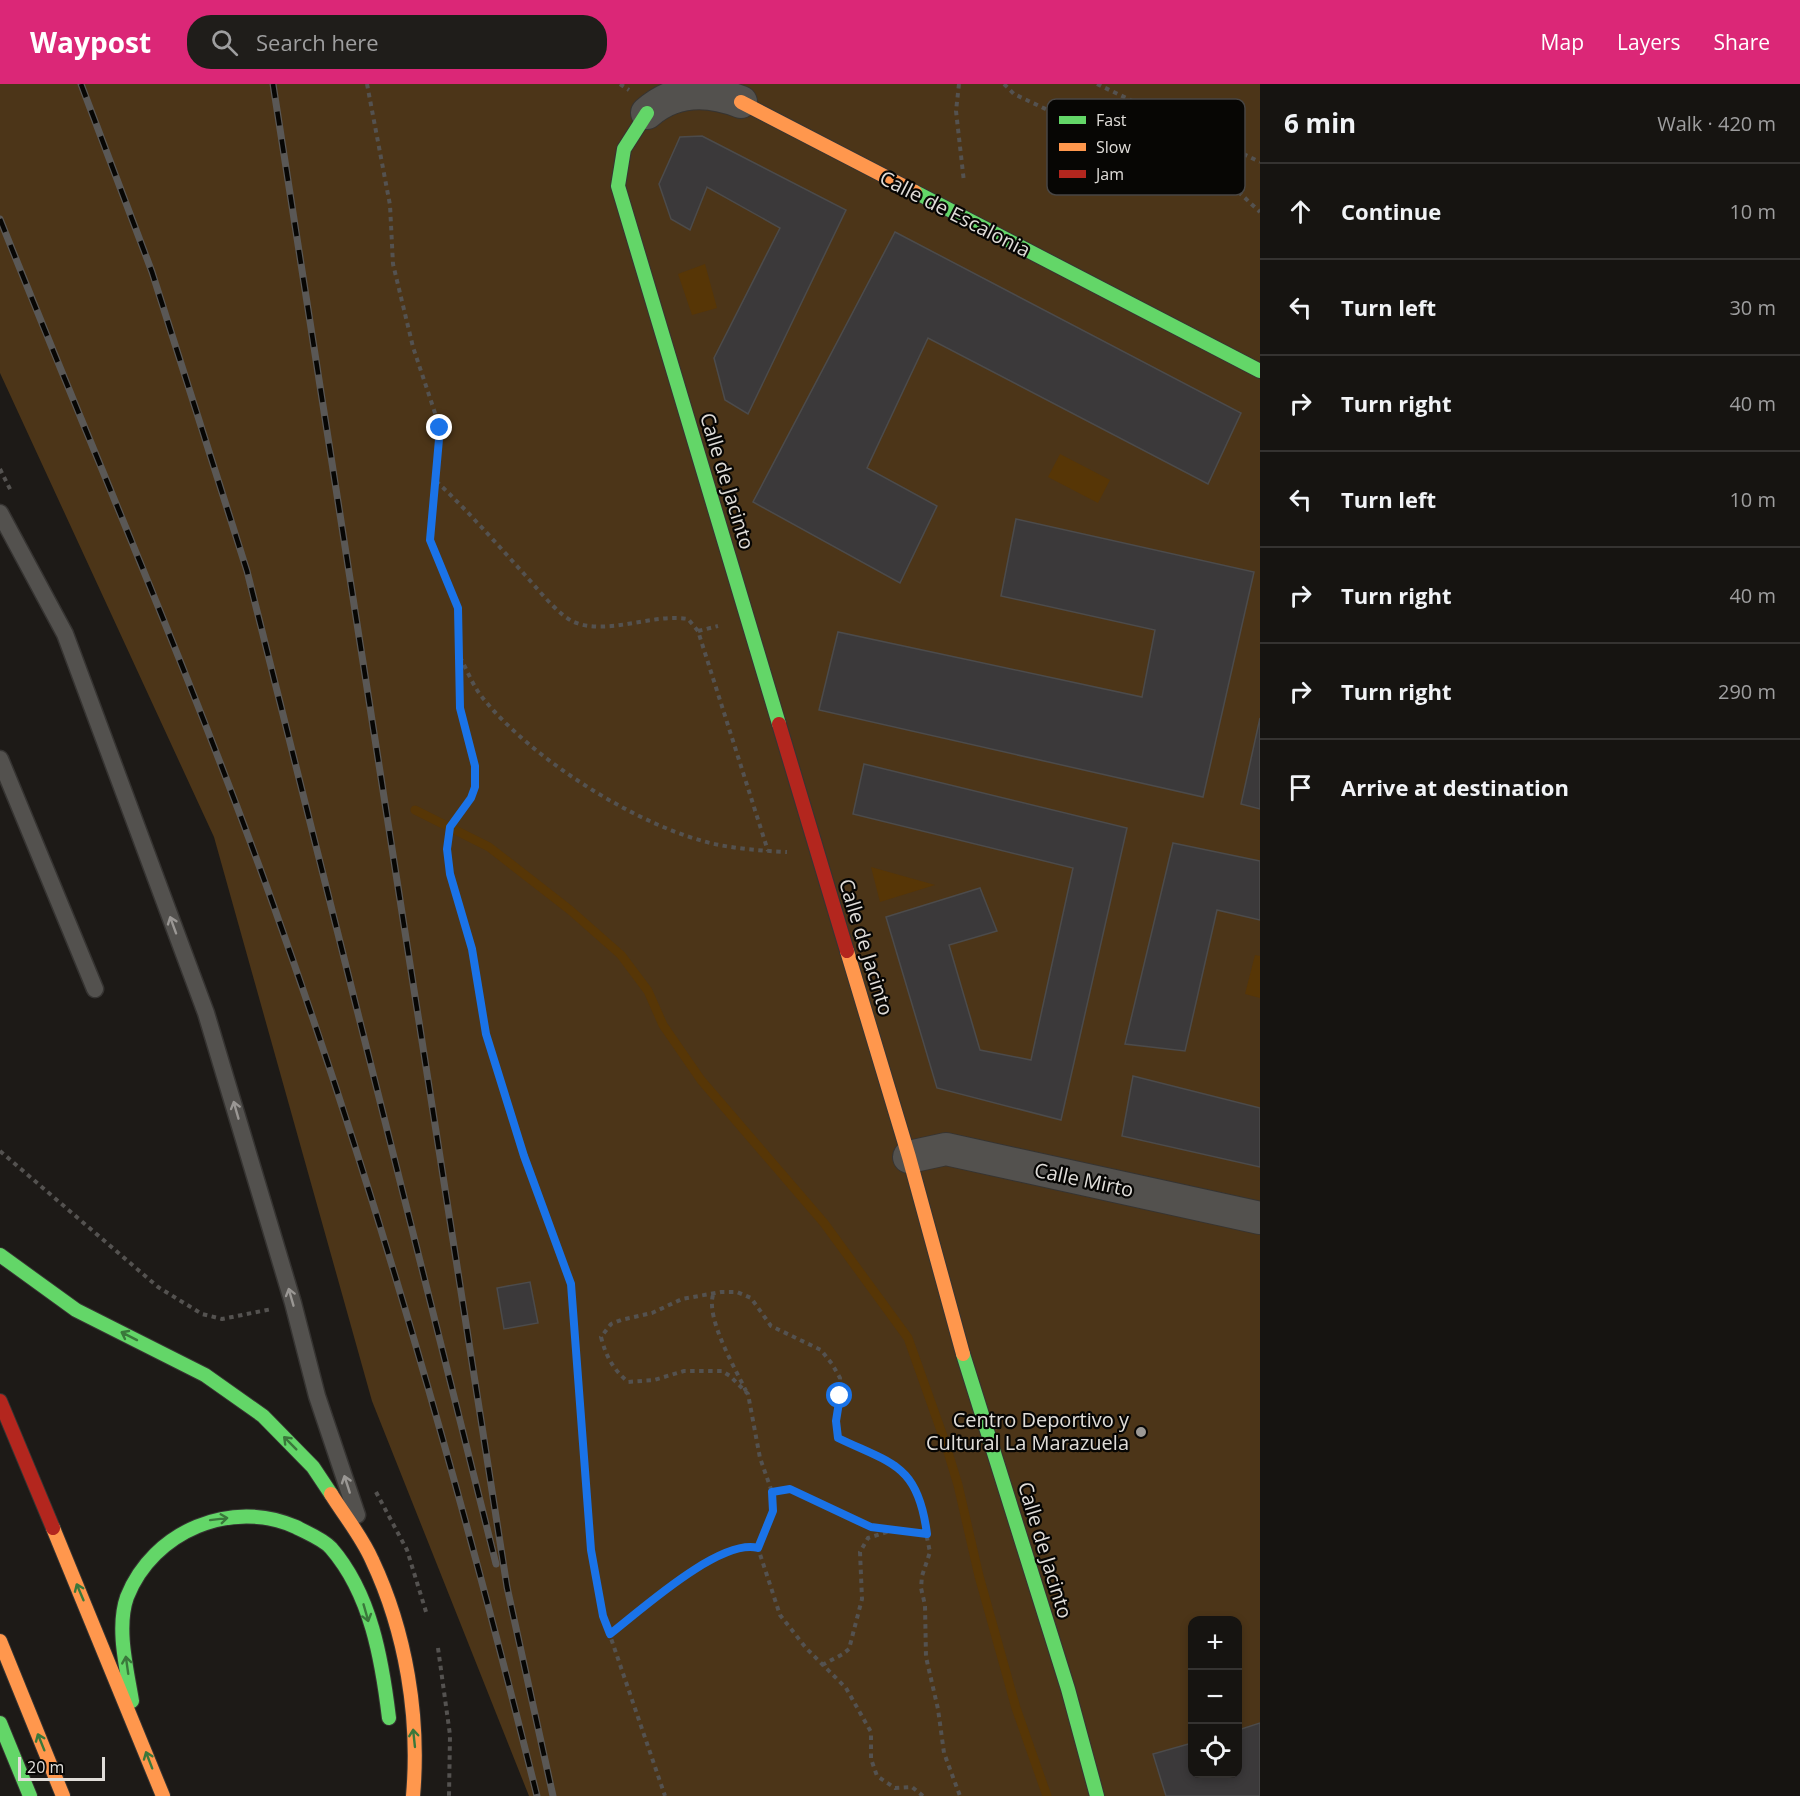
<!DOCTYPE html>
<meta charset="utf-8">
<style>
body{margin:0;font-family:"Open Sans",sans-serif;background:#1f1d1a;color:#f1f3f6}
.controls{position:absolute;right:18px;bottom:18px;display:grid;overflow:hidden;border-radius:12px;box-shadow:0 3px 9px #0003}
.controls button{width:54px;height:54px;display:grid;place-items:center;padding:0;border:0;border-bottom:2px solid #353331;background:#161411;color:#f1f3f6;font:30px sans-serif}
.scale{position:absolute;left:18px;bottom:15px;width:87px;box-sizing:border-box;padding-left:6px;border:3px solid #e0ddd9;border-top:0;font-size:16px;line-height:21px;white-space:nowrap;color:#e0ddd9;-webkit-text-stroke:4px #070604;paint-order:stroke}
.stop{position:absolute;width:18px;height:18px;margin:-14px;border:4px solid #1a73e8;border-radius:50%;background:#fff}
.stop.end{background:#1a73e8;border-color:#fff;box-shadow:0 2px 6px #0008}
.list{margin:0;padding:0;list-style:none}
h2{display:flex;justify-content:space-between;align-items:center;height:78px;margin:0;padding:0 24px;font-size:26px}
h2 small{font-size:20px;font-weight:400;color:#9e9e9f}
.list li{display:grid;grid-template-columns:39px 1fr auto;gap:18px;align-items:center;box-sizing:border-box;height:96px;padding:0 24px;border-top:2px solid #353331}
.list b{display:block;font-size:22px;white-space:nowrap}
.list em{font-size:20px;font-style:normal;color:#9e9e9f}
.icon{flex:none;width:33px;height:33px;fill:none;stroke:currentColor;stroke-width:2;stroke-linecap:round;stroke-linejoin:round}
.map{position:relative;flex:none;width:1260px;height:1712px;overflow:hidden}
header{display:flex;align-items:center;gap:36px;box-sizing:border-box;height:84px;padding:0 30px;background:#db2777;color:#fff}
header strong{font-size:28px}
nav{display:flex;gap:33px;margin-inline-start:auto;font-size:21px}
.search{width:420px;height:54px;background:#1f1d1a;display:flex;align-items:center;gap:15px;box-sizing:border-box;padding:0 21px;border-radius:24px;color:#9e9e9f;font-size:22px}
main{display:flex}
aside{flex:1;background:#161411}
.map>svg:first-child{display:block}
.green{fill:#4c3518;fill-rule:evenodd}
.water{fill:#573606}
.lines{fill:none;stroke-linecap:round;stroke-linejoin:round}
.stream{stroke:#573606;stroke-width:9}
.building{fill:#3b393a;stroke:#4c4b4b;stroke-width:1.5}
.lane-casing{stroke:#363432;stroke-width:19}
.street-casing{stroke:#363432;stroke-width:34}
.fast-casing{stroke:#363432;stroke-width:16}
.slow-casing{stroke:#363432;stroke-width:16}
.jam-casing{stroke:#363432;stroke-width:16}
.path{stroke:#545250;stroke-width:4;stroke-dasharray:4.5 4.5;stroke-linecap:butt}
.lane{stroke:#53514e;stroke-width:16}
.street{stroke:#53514e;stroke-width:32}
.fast{stroke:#63d668;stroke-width:14}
.slow{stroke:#ff974d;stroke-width:14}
.jam{stroke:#b3261e;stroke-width:14}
.rail-casing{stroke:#5a5856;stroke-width:7}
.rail{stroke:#070604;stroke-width:4.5;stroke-dasharray:14;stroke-linecap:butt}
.oneway{stroke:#9a9794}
.oneway2{stroke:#3a783b}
.route{stroke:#1a73e8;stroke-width:8}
.poi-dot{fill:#9c9995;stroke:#070604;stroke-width:2}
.labels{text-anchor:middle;stroke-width:4.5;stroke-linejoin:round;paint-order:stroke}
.street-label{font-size:20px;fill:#e0ddd9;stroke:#070604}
.poi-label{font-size:20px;fill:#e0ddd9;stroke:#070604;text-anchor:end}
.key{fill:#070604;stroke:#484644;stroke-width:1.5}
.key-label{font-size:16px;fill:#e0ddd9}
</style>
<header>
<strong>Waypost</strong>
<div class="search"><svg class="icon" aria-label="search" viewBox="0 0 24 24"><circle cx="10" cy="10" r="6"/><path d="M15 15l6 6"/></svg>Search here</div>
<nav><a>Map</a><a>Layers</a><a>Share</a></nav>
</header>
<main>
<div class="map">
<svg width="1260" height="1712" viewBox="0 0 1260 1712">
<rect width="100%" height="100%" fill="#1d1a17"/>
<path class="green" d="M0,0h1260v1712h-731l-157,-395 -158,-564 -214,-464zM1192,1536h46v154h-46z"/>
<g class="water">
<path d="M705,180l12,44 -25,7 -14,-41z"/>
<path d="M1060,370l50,26 -12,23 -50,-26z"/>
<path d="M871,783l64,18 -55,17z"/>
<path d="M1255,871l5,1v42l-15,-4z"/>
</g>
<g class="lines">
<path class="stream" d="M415,726l74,37 81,63 51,45 27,36 15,34 38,55 123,143 84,115 36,101 14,46 21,91 37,132 31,88"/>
</g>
<g class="building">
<path d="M702,52l144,74 -98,204 -23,-14 -11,-42 66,-130 -73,-41 -17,43 -19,-11 -12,-35 21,-47z"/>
<path d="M895,148l346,181 -33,71 -280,-146 -61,130 70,38 -37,77 -147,-81z"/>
<path d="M1016,435l238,53 -51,225 -384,-87 19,-78 304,65 13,-67 -154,-34z"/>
<path d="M1260,634v91l-19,-5z"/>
<path d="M864,680l263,64 -66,292 -124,-32 -51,-171 94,-29 17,43 -48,14 31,105 51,10 42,-192 -220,-54z"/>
<path d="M1173,759l87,18v59l-43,-10 -32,141 -60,-7z"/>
<path d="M1133,992l127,32v59l-138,-31z"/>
<path d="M530,1198l8,41 -34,6 -7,-41z"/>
<path d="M1260,1639v73h-94l-13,-42 39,-11v31h46v-44z"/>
</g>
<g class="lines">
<g class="lane-casing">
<g id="lane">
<path d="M0,429l65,121 141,379 87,290 24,93 40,119"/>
<path d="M0,675l95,230"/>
</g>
</g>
<g class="street-casing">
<g id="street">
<path d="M647,29c28,-25 61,-24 94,-11"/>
<path d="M909,1073l37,-8 314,69"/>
</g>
</g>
<g class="fast-casing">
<g id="fast">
<path d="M647,29l-23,36 -6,37 161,538"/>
<path d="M915,108l345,179"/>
<path d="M0,1171l76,55 129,65 58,41 50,51 18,27"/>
<path d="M963,1270l105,335 29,107"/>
<path d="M132,1617c-5,-31 -16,-73 -5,-104 26,-66 105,-99 169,-70 11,6 27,12 35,21 40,46 51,112 58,170"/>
<path d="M0,1639l30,73"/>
</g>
</g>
<g class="slow-casing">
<g id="slow">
<path d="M741,18l174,90"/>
<path d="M847,867l62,206 54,197"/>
<path d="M331,1410c13,21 31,43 41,66 34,72 48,157 41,236"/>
<path d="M53,1444l110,268"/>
<path d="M0,1557l63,155"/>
</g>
</g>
<g class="jam-casing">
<g id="jam">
<path d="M779,640l68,227"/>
<path d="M0,1317l53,127"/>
</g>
</g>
<g class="path">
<path d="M367,0l23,121 3,59 20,83 27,81 -10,112 28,68 2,100 15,58v21l-4,11 -21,29 -3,22 3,26 22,74 14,85 37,122 48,128 20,265 12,66 62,181"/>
<path d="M620,0l9,6"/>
<path d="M959,0l-3,27 8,71"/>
<path d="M1004,0l10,10 61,29 58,34 96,26 31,29"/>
<path d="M1097,0l163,78"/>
<path d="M0,385l12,24"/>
<path d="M436,397c32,30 60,62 89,94 12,13 33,40 49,47 33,14 79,-9 114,-3l10,12 70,220"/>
<path d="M698,547l20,-5"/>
<path d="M460,573c7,13 13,29 22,40 49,62 159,132 237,148 22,4 45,6 68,7"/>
<path d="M0,1067l158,136 44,27 20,5 50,-10"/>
<path d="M713,1211c-7,24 22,73 33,96"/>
<path d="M376,1408l31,58 20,65"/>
<path d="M772,1408l18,-3 81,38 56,7"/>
<path d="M610,1550c30,-24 110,-96 148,-86"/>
<path d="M438,1564l12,87 -1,61"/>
<path d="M822,1581l21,-11 6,-5 13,-50 -2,-47 8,-14 22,-7"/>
<path d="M923,1712l-11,-9 -17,1 -18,-12 -6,-17v-27l-25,-44 -40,-40 -26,-33 -22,-67 15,-37 -1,-19 -12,-34 -12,-64 -18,-18 -8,-5h-38l-30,9 -26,2c-16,-14 -22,-26 -27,-45l10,-13 10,-4 31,-7 30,-14 39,-7h16l14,6 20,28 50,24 11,14 8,14 -4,43 2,17 58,26 14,17 10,24 10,47 -8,24 -1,12 4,17 1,52 12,52 6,44 16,43"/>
</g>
<use href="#lane" class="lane"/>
<use href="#street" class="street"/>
<use href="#fast" class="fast"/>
<use href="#slow" class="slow"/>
<use href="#jam" class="jam"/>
<g class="rail-casing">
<g id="rail">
<path d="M81,0l71,188 95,299 249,993"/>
<path d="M273,0l234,1503 46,209"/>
<path d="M0,135c91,229 190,454 273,685 105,293 189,591 264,892"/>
</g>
</g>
<use href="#rail" class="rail"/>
</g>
<defs><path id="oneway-shaft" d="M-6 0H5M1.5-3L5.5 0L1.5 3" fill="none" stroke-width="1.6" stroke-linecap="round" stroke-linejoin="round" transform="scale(1.5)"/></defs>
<g class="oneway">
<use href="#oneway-shaft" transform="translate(173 841) rotate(-110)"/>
<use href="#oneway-shaft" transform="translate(236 1026) rotate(-106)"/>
<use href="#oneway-shaft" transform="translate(291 1213) rotate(-106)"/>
<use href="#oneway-shaft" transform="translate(347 1400) rotate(-108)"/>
</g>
<g class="oneway2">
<use href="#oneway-shaft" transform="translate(129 1252) rotate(-153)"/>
<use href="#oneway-shaft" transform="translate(290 1359) rotate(-135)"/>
<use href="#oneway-shaft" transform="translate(219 1435) rotate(-7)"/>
<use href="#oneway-shaft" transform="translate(80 1508) rotate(-113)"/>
<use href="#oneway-shaft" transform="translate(366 1529) rotate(74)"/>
<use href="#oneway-shaft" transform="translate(127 1581) rotate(-98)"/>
<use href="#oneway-shaft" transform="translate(414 1654) rotate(-96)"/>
<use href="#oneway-shaft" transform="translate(41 1658) rotate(-112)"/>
<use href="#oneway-shaft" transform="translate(149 1676) rotate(-111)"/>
</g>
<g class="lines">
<path class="route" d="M440,344l-10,112 28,68 2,100 15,58v21l-4,11 -21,29 -3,22 3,25 22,75 14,85 38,122 47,128 20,266 12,66 7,18c31,-24 110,-96 148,-86l15,-37 -1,-19 18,-3 81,38 56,7c-9,-70 -35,-70 -89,-96l-2,-17 4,-25"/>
</g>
<circle class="poi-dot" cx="1141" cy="1348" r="6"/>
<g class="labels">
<g class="street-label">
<text transform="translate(955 130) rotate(27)" y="7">Calle de Escalonia</text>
<text transform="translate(727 397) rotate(73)" y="7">Calle de Jacinto</text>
<text transform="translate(866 863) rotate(73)" y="7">Calle de Jacinto</text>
<text transform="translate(1084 1096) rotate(12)" y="7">Calle Mirto</text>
<text transform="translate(1045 1466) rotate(73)" y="7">Calle de Jacinto</text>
</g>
<g class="poi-label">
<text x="1129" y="1343">Centro Deportivo y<tspan x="1129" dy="23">Cultural La Marazuela</tspan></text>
</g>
</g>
<rect x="1047" y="15" width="198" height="96" rx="9" class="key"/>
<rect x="1059" y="32" width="27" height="8" fill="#63d668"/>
<rect x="1059" y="59" width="27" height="8" fill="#ff974d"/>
<rect x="1059" y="86" width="27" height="8" fill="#b3261e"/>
<g class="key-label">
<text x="1096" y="42">Fast</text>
<text x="1096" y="69">Slow</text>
<text x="1096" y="96">Jam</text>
</g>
</svg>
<div class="controls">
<button>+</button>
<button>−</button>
<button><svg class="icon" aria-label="locate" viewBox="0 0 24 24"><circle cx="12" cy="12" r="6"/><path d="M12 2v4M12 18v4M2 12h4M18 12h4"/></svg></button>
</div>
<div class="scale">20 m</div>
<div class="stop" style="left:840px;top:1312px"></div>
<div class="stop end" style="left:440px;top:344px"></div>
</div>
<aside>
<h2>6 min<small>Walk · 420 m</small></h2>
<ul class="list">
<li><svg class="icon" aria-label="ahead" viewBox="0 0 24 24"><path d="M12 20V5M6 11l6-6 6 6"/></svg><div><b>Continue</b></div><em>10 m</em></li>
<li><svg class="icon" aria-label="left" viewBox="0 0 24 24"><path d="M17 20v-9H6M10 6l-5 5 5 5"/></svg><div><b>Turn left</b></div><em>30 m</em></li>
<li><svg class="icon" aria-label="right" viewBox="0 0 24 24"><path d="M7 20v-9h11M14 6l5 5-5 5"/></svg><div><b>Turn right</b></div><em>40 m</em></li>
<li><svg class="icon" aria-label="left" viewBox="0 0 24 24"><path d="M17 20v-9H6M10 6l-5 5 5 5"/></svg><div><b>Turn left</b></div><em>10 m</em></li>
<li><svg class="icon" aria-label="right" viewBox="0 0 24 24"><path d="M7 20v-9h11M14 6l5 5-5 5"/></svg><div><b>Turn right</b></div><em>40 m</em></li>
<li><svg class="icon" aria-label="right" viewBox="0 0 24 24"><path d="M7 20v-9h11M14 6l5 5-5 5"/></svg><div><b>Turn right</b></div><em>290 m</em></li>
<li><svg class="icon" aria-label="arrive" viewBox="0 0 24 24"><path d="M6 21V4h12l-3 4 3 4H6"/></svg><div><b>Arrive at destination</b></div></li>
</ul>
</aside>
</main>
